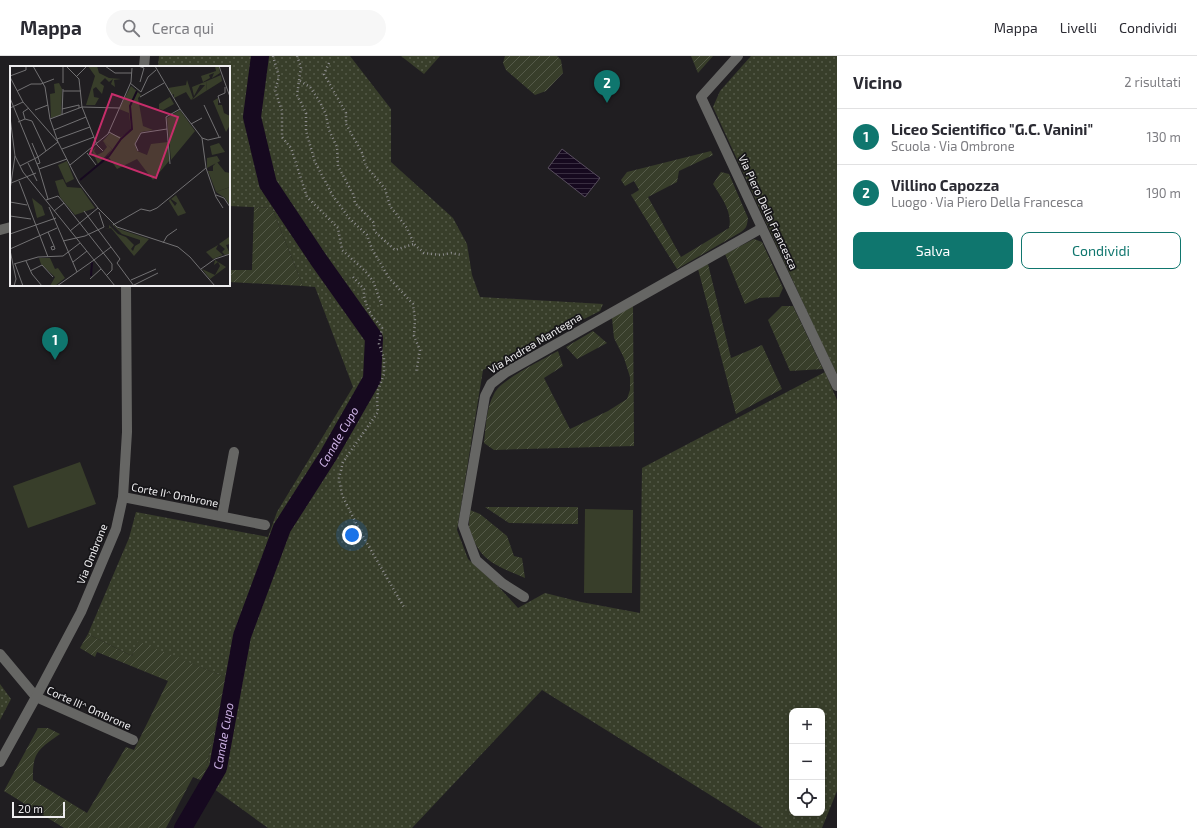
<!DOCTYPE html>
<html lang="it">
<meta charset="utf-8">
<style>
body{margin:0;font-family:"Exo 2",sans-serif;background:#f7f7f7;color:#2b2b33}
.controls{position:absolute;right:12px;bottom:12px;display:grid;overflow:hidden;border-radius:8px;box-shadow:0 2px 10px #0003}
.controls button{width:36px;height:36px;display:grid;place-items:center;padding:0;border:0;border-bottom:1px solid #e1e1e2;background:#fff;color:#2b2b33;font:20px sans-serif}
.scale{position:absolute;left:12px;bottom:10px;width:53px;box-sizing:border-box;padding-left:4px;border:2px solid #eeedef;border-top:0;font-size:11px;line-height:14px;white-space:nowrap;color:#eeedef;-webkit-text-stroke:3px #161518;paint-order:stroke}
.you{position:absolute;left:352px;top:479px;width:14px;height:14px;margin:-10px;border:3px solid #fff;border-radius:50%;background:#1a73e8;box-shadow:0 0 0 6px #1a73e833}
.badge{display:grid;place-items:center;width:26px;height:26px;border-radius:50%;background:#0f766e;color:#fff;font-size:13px;font-weight:700}
.pin{position:absolute;translate:-50% -33px;filter:drop-shadow(0 1px 2px #0008)}
.pin::after{content:'';position:absolute;top:21px;width:14px;height:12px;background:inherit;clip-path:polygon(0 0,100% 0,50% 100%)}
.list{margin:0;padding:0;list-style:none}
h2{display:flex;justify-content:space-between;align-items:center;height:52px;margin:0;padding:0 16px;font-size:17px}
h2 small{font-size:13px;font-weight:400;color:#7c7c81}
.list li{display:grid;grid-template-columns:26px 1fr auto;gap:12px;align-items:center;box-sizing:border-box;height:56px;padding:0 16px;border-top:1px solid #e1e1e2}
.list b{display:block;font-size:15px;white-space:nowrap}
.list p{margin:0;font-size:13px;white-space:nowrap;color:#7c7c81}
.list em{font-size:13px;font-style:normal;color:#7c7c81}
.actions{display:flex;gap:8px;padding:12px 16px}
.actions a{flex:1;padding:9px 0;border:1px solid #0f766e;border-radius:8px;text-align:center;font-size:14px;color:#0f766e}
.actions .main{background:#0f766e;color:#fff}
.icon{flex:none;width:22px;height:22px;fill:none;stroke:currentColor;stroke-width:2;stroke-linecap:round;stroke-linejoin:round}
.map{position:relative;flex:none;width:837px;height:772px;overflow:hidden}
header{display:flex;align-items:center;gap:24px;box-sizing:border-box;height:56px;padding:0 20px;background:#fff;border-bottom:1px solid #e1e1e2}
header strong{font-size:19px}
nav{display:flex;gap:22px;margin-inline-start:auto;font-size:14px}
.search{width:280px;height:36px;background:#f7f7f7;display:flex;align-items:center;gap:10px;box-sizing:border-box;padding:0 14px;border-radius:22px;color:#7c7c81;font-size:15px}
main{display:flex}
aside{flex:1;background:#fff}
.map>svg:first-child{display:block}
.grass{fill:url(#grass-dots);fill-rule:evenodd}
.garden{fill:url(#garden-furrows)}
.pitch{fill:#383e2a}
.water{fill:url(#water-rules);stroke:#574d5d}
.lines{fill:none;stroke-linecap:round;stroke-linejoin:round}
.canal{stroke:#16091f;stroke-width:18}
.path{stroke:#8f8e90;stroke-width:2.5;stroke-dasharray:1 3;stroke-linecap:butt}
.minor{stroke:#666664;stroke-width:10}
.tertiary{stroke:#666664;stroke-width:10}
.labels{text-anchor:middle;stroke-width:3.5;stroke-linejoin:round;paint-order:stroke}
.street-label{font-size:11px;fill:#eeedef;stroke:#161518}
.water-label{font-size:12px;font-style:italic;fill:#cdb2e5;stroke:#161518}
.inset-river{fill:none;stroke:#16091f;stroke-width:2}
.inset-road{fill:none;stroke:#727173;stroke-width:1}
.view{fill:#c62d6a;fill-opacity:0.15;stroke:#c62d6a;stroke-width:2}
.inset-edge{fill:none;stroke:#eeedef;stroke-width:2}
</style>
<header>
<strong>Mappa</strong>
<div class="search"><svg class="icon" aria-label="search" viewBox="0 0 24 24"><circle cx="10" cy="10" r="6"/><path d="M15 15l6 6"/></svg>Cerca qui</div>
<nav><a>Mappa</a><a>Livelli</a><a>Condividi</a></nav>
</header>
<main>
<div class="map">
<svg width="837" height="772" viewBox="0 0 837 772">
<defs>
<pattern id="grass-dots" width="8" height="8" patternUnits="userSpaceOnUse"><rect width="8" height="8" fill="#383e2a"/><path d="M2 2h.1M6 6h.1" fill="none" stroke="#555a49" stroke-width="1.8" stroke-linecap="round"/></pattern>
<pattern id="garden-furrows" width="10" height="10" patternUnits="userSpaceOnUse"><rect width="10" height="10" fill="#383e2a"/><path d="M-1 1l2-2M0 10L10 0M9 11l2-2" fill="none" stroke="#555a49"/></pattern>
<pattern id="water-rules" width="6" height="5" patternUnits="userSpaceOnUse"><rect width="6" height="5" fill="#16091f"/><path d="M0 2.5h6" fill="none" stroke="#382d40"/></pattern>
</defs>
<rect width="100%" height="100%" fill="#201e21"/>
<g class="grass">
<path d="M159,0h191l41,53v53l62,56 14,26 5,31 8,22 123,7 -3,7 -117,59 -26,160 11,29 30,27 20,22 27,-15 36,9 59,11 2,-145 183,-96 12,28v391l-15,37h-59l-221,-138 -130,138h-144l-65,-47 24,-103 -89,-36 -6,14 -44,-22 41,-96 7,-26 132,25 9,-25 76,-125 -38,-100 -12,-1 -31,-78 -43,-2v-139h-71zM792,655h30v102h-30z"/>
<path d="M401,0h39l-16,18z"/>
<path d="M751,0h86v318l-21,-43 -103,-224 7,-16z"/>
<path d="M0,628l11,15 -11,21z"/>
</g>
<g class="garden">
<path d="M505,0h52l4,4 2,13 -17,18 -11,4 -29,-25 -3,-7z"/>
<path d="M691,0h22l-15,17z"/>
<path d="M711,95l2,4 -34,16 -2,11 -29,15 33,60 48,-29c4,-16 -8,-31 -16,-44l8,-12 8,2 19,44c-1,7 -1,10 -7,14l-64,37 -46,-74 8,-5 -5,-9 -9,5 -4,-6 6,-8z"/>
<path d="M254,151l18,1 31,78 -74,-4v-12h23z"/>
<path d="M754,183l8,3 21,46 -4,9 -20,1 -14,6 -20,-50z"/>
<path d="M708,208l23,94 31,-13 20,44 -46,25 -38,-145z"/>
<path d="M633,250l1,140 -140,4 -10,-7c2,-17 2,-35 10,-49 6,-14 50,-35 64,-43l5,15 -19,12 26,51 38,-18 19,-12 3,-9v-13l-6,-19 -10,-20 -2,-20z"/>
<path d="M782,250h11l30,63 -33,2 -22,-51z"/>
<path d="M593,275l14,12 -30,16 -11,-12z"/>
<path d="M485,451h93v17l-69,-1z"/>
<path d="M470,454l10,4 27,22 7,20 8,2 3,20c-22,-10 -43,-15 -52,-40 -1,-4 -4,-8 -4,-12 0,-5 1,-11 1,-16z"/>
<path d="M88,578l44,22 6,-15 89,37 -24,103 -10,-4 -27,51h-102l-60,-37 34,-63h10l12,6c-21,15 -28,18 -27,46l54,33 39,-66 8,3 34,-69 -71,-29 -2,5 -15,-9z"/>
</g>
<g class="pitch">
<path d="M80,406l16,42 -68,24 -15,-42z"/>
<path d="M585,453l48,1 -1,83h-48z"/>
</g>
<path class="water" d="M562,93l38,29 -15,19 -37,-29z"/>
<g class="lines">
<path class="canal" id="s1" d="M183,772l35,-60 24,-132 40,-108 46,-72 44,-77 2,-41 -56,-79 -50,-75 -16,-67 8,-61"/>
<g class="path">
<path d="M273,0l6,21 -4,13 7,21v26l9,11 16,49 31,31 4,22 23,21 8,10 9,25"/>
<path d="M297,0l4,11 -4,28 9,18v18l9,31 18,34 16,22 18,17 5,14 17,29 24,26 2,16 -1,16 6,14 -4,23"/>
<path d="M329,7l-5,11 22,39v11l16,29 4,13 19,23 5,17 17,22 7,16 10,9 17,2 10,-2 11,2"/>
<path d="M300,25l10,6 10,15 6,13 3,15 8,17 1,19 16,30 1,7 19,20v8l21,19 19,-6"/>
<path d="M353,221l11,12c-1,9 3,18 8,27 3,4 7,7 10,12l-3,16 5,14v16l-6,16 -1,12 1,10 -35,50 -4,16 3,17 18,36 45,78"/>
</g>
<g class="minor">
<path d="M738,0l-37,41 61,131 75,158"/>
<path d="M0,174l11,-3"/>
<path d="M123,441l142,28"/>
<path d="M222,460l12,-64"/>
<path d="M524,541l-22,-14 -26,-23 -13,-35 22,-129 6,-12 14,-11 257,-145"/>
<path d="M0,598l36,43 97,43"/>
</g>
<g class="tertiary">
<path d="M144,11l1,-11"/>
<path d="M0,706l36,-65 45,-85 35,-83 7,-32 4,-65 -1,-147"/>
</g>
</g>
<g class="labels">
<g class="street-label">
<text transform="translate(768 156) rotate(65)" y="4">Via Piero Della Francesca</text>
<text transform="translate(535 287) rotate(-31)" y="4">Via Andrea Mantegna</text>
<text transform="translate(175 439) rotate(11)" y="4">Corte II^ Ombrone</text>
<text transform="translate(92 498) rotate(-68)" y="4">Via Ombrone</text>
<text transform="translate(89 652) rotate(24)" y="4">Corte III^ Ombrone</text>
</g>
<g class="water-label">
<text dy="4" stroke="none"><textPath href="#s1" startOffset="426">Canale Cupo</textPath></text>
<text dy="4" stroke="none"><textPath href="#s1" startOffset="102">Canale Cupo</textPath></text>
</g>
</g>
<g transform="translate(10 10)">
<rect width="220" height="220" fill="#201e21"/>
<path d="M211,9l1,6 -16,10 1,-10zM49,17l3,6 -1,26 -10,3 -1,-24 5,-1 -1,-9zM121,20l10,9 -3,3 5,28 10,4 -12,2 -6,12 2,7 10,4 4,-11 17,-2 1,19 -16,19 -16,-21 -20,10 -9,-13 4,-7 -9,-8 7,-8 11,4 10,-7 -2,-17 -10,-4zM208,32v7h4l2,8 6,3v9l-4,7 -13,-31zM170,44l15,21 -24,29 -4,-42zM53,113l4,8 14,1 14,20 -20,7 -15,-18 -5,-16zM220,121v19l-5,-8 -9,-6zM219,171l1,7 -4,1 4,9 -5,1 -3,-3 3,-3 -6,-5zM208,179l-2,4 7,6 -10,4 -7,-7zM29,192h11l5,11 3,-1 7,10 -10,8h-5l5,-9 -14,-13z" fill="#383e2a"/>
<path d="M78,0h9l2,7 10,5 12,1 -7,1 1,7 -4,-3 2,-5 -4,3 -4,-4 -5,5 4,3 -2,8 -6,-7 -3,2 1,8 5,1 -4,7h-9l9,-29zM205,0l4,1 1,6 -8,5 2,-5 -5,2 1,3 -7,4 -2,-6 15,-5zM177,14l6,18 -2,2 -5,-8 -12,6v-4l-2,1 -4,-7 18,-3zM197,15l-1,10 -14,9 13,-15h-5l-6,11 -2,-9zM160,31l4,7 -11,6 -4,-1v-5zM93,75l9,8 -14,15 -6,-13 4,-4 -2,4 3,4 6,-3 4,-5zM209,77l6,9 -13,3 -2,-9zM207,90l3,5 -13,7v-10zM207,96l8,10 5,1v14l-14,5 -8,-21h5v-5zM166,129l10,18 -8,3 -9,-15 1,-2 5,7 2,-3 -6,-4zM22,132l10,8 3,9 -8,3zM100,156l9,7 30,10 -15,17 -23,-28 -7,1 5,-1v-3l9,9 8,3 8,8 -3,4 2,2 2,-5 5,-3v-3l-18,-6zM205,194l11,7 -16,12 -8,-10 13,6 5,-9 -2,-4 -4,3z" fill="#383e2a"/>
<path d="M57,95l7,18 -8,4 -8,-18z" fill="#383e2a"/>
<path class="inset-river" d="M70,114l29,-24 12,-17 11,-10 -2,-23 7,-15M81,210l1,-14"/>
<path class="inset-road" d="M23,0l12,21 5,32 8,23 21,41 19,25 19,19 61,20 12,10 25,29M56,0l13,13 3,28 15,38 6,6M95,0l10,7h17M128,0l6,2 -4,14M145,0l25,43 22,29 4,30 10,29 7,11M209,0l11,31M0,10l16,-6v-4M67,10l10,-10M0,11l13,25 35,40 -20,15 2,6 -3,1M53,17v-17M120,17l11,9M7,25l14,-7h10l13,-5M53,25h18M131,26l7,-15 8,-7M130,31l24,-14M0,32l29,71 9,30M210,37l-2,-7 7,-3v-6M194,39l15,32M0,42l13,-6M52,43l17,-4v3M25,44l13,-5M52,49l1,-26M0,51l5,39 8,16 92,114M15,53l-2,-7 6,-4M40,53l32,-12 37,1M8,56l7,-3 7,2 14,30M181,58l11,-6M44,64l32,-13M99,66l11,6M192,72l6,2 13,-3M47,73l33,-12M52,83l32,-12M128,85l-3,-7 6,-11 26,-4M77,87l9,12M18,97l9,18M160,98l-4,-47 14,-8M60,99l38,-31 23,-52 1,-14M10,100l18,-9 -6,-14M29,103l28,-10M9,115l29,76M1,117l25,-10M0,124l5,-34M206,129l8,3 6,9M36,134l12,-4 6,7 48,61v6l-5,5M0,136l17,3M39,141l28,65M44,145l10,-8M74,145l36,48 -3,4 17,23M0,150l21,3M103,159l28,-16 9,2 7,-3 49,-40M60,165l28,-23M38,166l6,14M0,168l46,-16M53,175l22,-5 19,-9 -5,-15M153,177l4,-7 10,-7M44,180l1,3 -3,1 -1,-3zM0,183l47,-21M0,184l6,29 -2,7M84,194l17,-13M16,195l6,13 10,12M63,196l14,-11M4,198l24,-7 25,-1 17,-13M5,198l8,22M191,203l14,-10 15,-5M20,205l12,-6 11,12M80,213l11,-10M121,214l25,-11M124,219l24,-12M47,220l37,-26"/>
<path class="view" d="M102,28l66,23 -22,61 -66,-24z"/>
<rect width="220" height="220" class="inset-edge"/>
</g>
</svg>
<div class="controls">
<button>+</button>
<button>−</button>
<button><svg class="icon" aria-label="locate" viewBox="0 0 24 24"><circle cx="12" cy="12" r="6"/><path d="M12 2v4M12 18v4M2 12h4M18 12h4"/></svg></button>
</div>
<div class="scale">20 m</div>
<div class="you"></div>
<div class="pin badge" style="left:55px;top:304px">1</div>
<div class="pin badge" style="left:607px;top:47px">2</div>
</div>
<aside>
<h2>Vicino<small>2 risultati</small></h2>
<ul class="list">
<li><span class="badge">1</span><div><b>Liceo Scientifico &quot;G.C. Vanini&quot;</b><p>Scuola · Via Ombrone</p></div><em>130 m</em></li>
<li><span class="badge">2</span><div><b>Villino Capozza</b><p>Luogo · Via Piero Della Francesca</p></div><em>190 m</em></li>
</ul>
<div class="actions"><a class="main">Salva</a><a>Condividi</a></div>
</aside>
</main>
